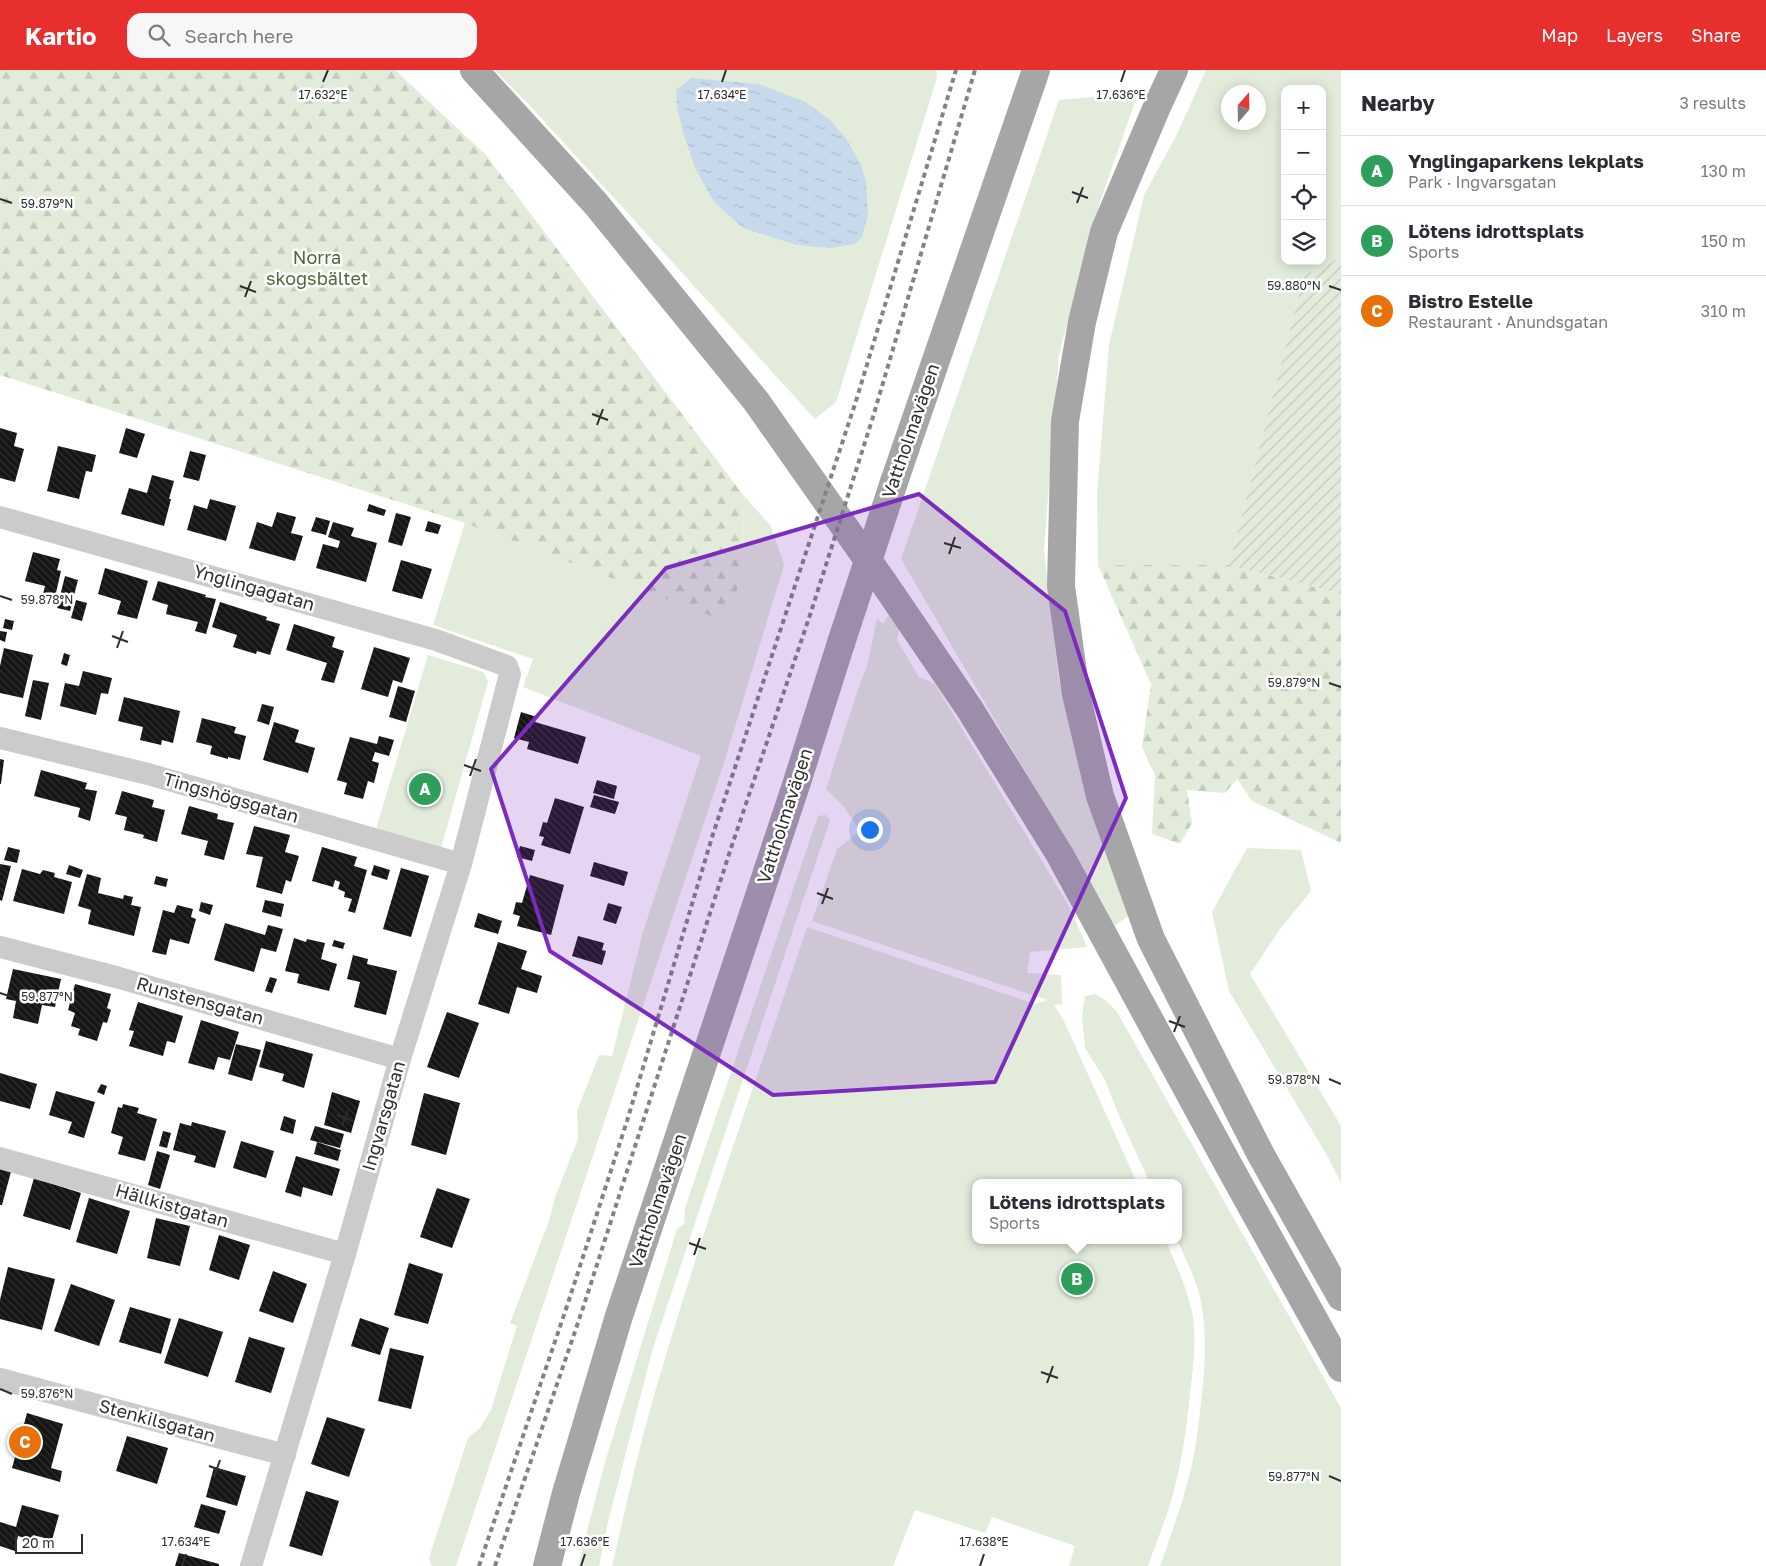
<!DOCTYPE html>
<meta charset="utf-8">
<style>
body{margin:0;font-family:"Golos Text",sans-serif;background:#f7f7f7;color:#2b2b33}
.controls{position:absolute;right:15px;top:15px;display:grid;overflow:hidden;border-radius:10px;box-shadow:0 2px 12px #0003}
.controls button{width:45px;height:45px;display:grid;place-items:center;padding:0;border:0;border-bottom:1px solid #e1e1e2;background:#fff;color:#2b2b33;font:25px sans-serif}
.compass{position:absolute;left:1221px;top:15px;width:45px;height:45px;border-radius:50%;background:#fff;box-shadow:0 2px 12px #0003;rotate:20deg}
.scale{position:absolute;left:15px;bottom:12px;width:68px;box-sizing:border-box;padding-left:5px;border:2px solid #2e2e2e;border-top:0;font-size:14px;line-height:18px;white-space:nowrap;color:#2e2e2e;-webkit-text-stroke:4px #fff;paint-order:stroke}
.you{position:absolute;left:869px;top:759px;width:18px;height:18px;margin:-12px;border:4px solid #fff;border-radius:50%;background:#1a73e8;box-shadow:0 0 0 8px #1a73e833}
.badge{display:grid;place-items:center;width:32px;height:32px;border-radius:50%;background:#e72f2d;color:#fff;font-size:16px;font-weight:700}
.pin{position:absolute;translate:-50% -50%;border:2px solid #fff;box-shadow:0 1px 5px #0006}
.popup{position:absolute;left:972px;top:1109px;width:210px;height:65px;box-sizing:border-box;display:grid;place-content:center;border-radius:10px;background:#fff;filter:drop-shadow(0 1px 4px #0005);font-size:16px;white-space:nowrap;color:#7c7c81}
.popup b{font-size:19px;color:#2b2b33}
.popup::after{content:'';position:absolute;left:50%;top:100%;margin-left:-10px;border:10px solid transparent;border-top-color:#fff}
.list{margin:0;padding:0;list-style:none}
h2{display:flex;justify-content:space-between;align-items:center;height:65px;margin:0;padding:0 20px;font-size:21px}
h2 small{font-size:16px;font-weight:400;color:#7c7c81}
.list li{display:grid;grid-template-columns:32px 1fr auto;gap:15px;align-items:center;box-sizing:border-box;height:70px;padding:0 20px;border-top:1px solid #e1e1e2}
.list b{display:block;font-size:19px;white-space:nowrap}
.list p{margin:0;font-size:16px;white-space:nowrap;color:#7c7c81}
.list em{font-size:16px;font-style:normal;color:#7c7c81}
.icon{flex:none;width:28px;height:28px;fill:none;stroke:currentColor;stroke-width:2;stroke-linecap:round;stroke-linejoin:round}
.map{position:relative;flex:none;width:1341px;height:1496px;overflow:hidden}
header{display:flex;align-items:center;gap:30px;box-sizing:border-box;height:70px;padding:0 25px;background:#e72f2d;color:#fff}
header strong{font-size:24px}
nav{display:flex;gap:28px;margin-inline-start:auto;font-size:18px}
.search{width:350px;height:45px;background:#f7f7f7;display:flex;align-items:center;gap:12px;box-sizing:border-box;padding:0 18px;border-radius:15px;color:#7c7c81;font-size:19px}
main{display:flex}
aside{flex:1;background:#fff}
.map>svg:first-child{display:block}
.green{fill:#e3ecdb;fill-rule:evenodd}
.forest{fill:url(#forest-firs)}
.garden{fill:url(#garden-furrows)}
.water{fill:url(#water-ripples)}
.building{fill:url(#building-back-hatch)}
.lines{fill:none;stroke-linecap:round;stroke-linejoin:round}
.minor{stroke:#cbcbcb;stroke-width:22}
.major{stroke:#a6a6a6;stroke-width:28}
.rail{stroke:#838383;stroke-width:4;stroke-dasharray:5 4;stroke-linecap:butt}
.major-bridge{stroke:#a6a6a6;stroke-width:28}
.marked{fill:#7b2cbf;fill-opacity:0.2;stroke:#7b2cbf;stroke-width:4;stroke-linejoin:round}
.ticks{fill:none;stroke:#2e2e2e;stroke-width:2}
.labels{text-anchor:middle;stroke-width:5;stroke-linejoin:round;paint-order:stroke}
.park-label{font-size:18px;fill:#4d6a3b;stroke:#fff}
.street-label{font-size:18px;fill:#2e2e2e;stroke:#fff}
.ticks-label{font-size:12px;text-anchor:middle;fill:#2e2e2e;stroke:#fff;stroke-width:5;stroke-linejoin:round;paint-order:stroke}
</style>
<header>
<strong>Kartio</strong>
<div class="search"><svg class="icon" aria-label="search" viewBox="0 0 24 24"><circle cx="10" cy="10" r="6"/><path d="M15 15l6 6"/></svg>Search here</div>
<nav><a>Map</a><a>Layers</a><a>Share</a></nav>
</header>
<main>
<div class="map">
<svg width="1341" height="1496" viewBox="0 0 1341 1496">
<defs>
<pattern id="forest-firs" width="22" height="20" patternUnits="userSpaceOnUse" patternTransform="scale(1.25)"><rect width="22" height="20" fill="#e3ecdb"/><path d="M5 1l3.5 6h-7zM16 11l3.5 6h-7z" fill="#c3cbbc"/></pattern>
<pattern id="garden-furrows" width="10" height="10" patternUnits="userSpaceOnUse" patternTransform="scale(1.25)"><rect width="10" height="10" fill="#e3ecdb"/><path d="M-1 1l2-2M0 10L10 0M9 11l2-2" fill="none" stroke="#c3cbbc"/></pattern>
<pattern id="water-ripples" width="26" height="14" patternUnits="userSpaceOnUse" patternTransform="scale(1.25)"><rect width="26" height="14" fill="#c7daec"/><path d="M2 4q2-2 4 0t4 0M15 11q2-2 4 0t4 0" fill="none" stroke="#abbbcb"/></pattern>
<pattern id="building-back-hatch" width="6" height="6" patternUnits="userSpaceOnUse" patternTransform="scale(1.25)"><rect width="6" height="6" fill="#151515"/><path d="M-1 5l2 2M0 0l6 6M5-1l2 2" fill="none" stroke="#2f2f2f"/></pattern>
</defs>
<rect width="100%" height="100%" fill="#fff"/>
<g class="green">
<path d="M495,0h441l1,8 -101,324 -21,17 -281,-309z"/>
<path d="M1206,0h135v187l-37,18 -75,290h-131l-1,-71 12,-149 35,-150 34,-63zM1285,19h37v172h-37zM1228,22h30v30h-30z"/>
<path d="M1138,23l-39,112 -40,149 -15,196 15,130 32,131 39,104 -17,12 -42,-77 -170,-291 158,-459z"/>
<path d="M744,426l27,30 13,39 -60,198 -268,803h-24l-3,-8 39,-120 12,-10 11,-18 26,-84 -7,-3 39,-102 6,-24 23,-58 -1,-28 22,-56 13,1 31,-124 58,-176 -178,-69 10,-28 -100,-34 32,-102 262,99 16,-50z"/>
<path d="M890,543l10,14 -3,13 22,37 16,7 134,222 18,41 -57,5 -3,21 34,2 1,29 -8,1 10,16 73,162h-161v57h189c11,23 21,46 27,72 6,30 0,61 -3,91 -3,28 -7,56 -14,83 -6,27 -18,54 -27,80h-79l6,-20 -83,-29 -7,16 -70,-23 -22,56h-281c15,-64 29,-128 48,-191 44,-150 98,-299 147,-448l228,77 12,-4 -235,-79 25,-72 23,-18 -16,-24 -18,-18 32,-100 9,-23 10,-47 6,5z"/>
<path d="M428,585l49,15 7,3 4,9 -47,166 -65,-19z"/>
<path d="M826,745l4,5 -177,528 -45,174 -9,44h-21l27,-104 72,-233 7,-5 1,-16 133,-392z"/>
<path d="M1247,778l54,2 10,41 -31,38 -30,45 91,152v57l-13,-26 -99,-166 -17,-79z"/>
<path d="M1095,924l10,6 12,12 224,396v158h-181c12,-34 25,-70 33,-106 5,-25 7,-50 10,-76 2,-25 3,-51 -1,-76 -3,-24 -15,-46 -25,-68h1v-57h-28l-33,-72 -12,-31 -20,-32 -3,-32 3,-20z"/>
</g>
<g class="forest">
<path d="M0,0h395l91,85 258,341 -1,76 -16,50 -262,-99 -465,-148z"/>
<path d="M1098,495h131l112,29v249l-89,-42 -15,-22 -12,14 -38,-3 5,33 -12,21 -28,-10 3,-59 -13,-28 9,-63z"/>
</g>
<path class="garden" d="M1341,187v337l-112,-29 75,-290z"/>
<path class="water" d="M691,8l68,6 48,19 23,17 16,18 15,27 5,16 2,33 -6,23 -7,7 -25,4 -33,-3 -54,-17 -29,-26 -18,-32 -13,-38 -6,-24 -1,-18z"/>
<g class="building">
<path d="M0,358l17,5 -3,13 10,3 -9,33 -15,-4z"/>
<path d="M126,358l19,6 -8,24 -18,-5z"/>
<path d="M58,376l38,9 -4,17 -6,-1 -7,28 -32,-8z"/>
<path d="M190,381l16,4 -7,26 -16,-4z"/>
<path d="M152,405l22,6 -5,18h2l-7,27 -43,-12 8,-26 18,5z"/>
<path d="M210,429l26,7 -10,35 -39,-11 7,-25 13,4z"/>
<path d="M369,434l17,6 -2,6 -17,-5z"/>
<path d="M277,442l19,5 -5,16 12,3 -8,25 -46,-13 8,-26 15,5z"/>
<path d="M396,443l15,4 -9,29 -14,-4z"/>
<path d="M316,447l14,4 -4,14 -15,-4z"/>
<path d="M428,451l13,4 -3,9 -13,-3z"/>
<path d="M333,452l21,6 -3,8 26,7 -11,39 -50,-14 7,-24 15,4 2,-7 -12,-4z"/>
<path d="M33,482l27,7 -3,11 4,1 -6,26 -12,-3 2,-8 -20,-5z"/>
<path d="M401,490l31,9 -10,30 -30,-8z"/>
<path d="M105,498l43,13 -11,38 -20,-5 4,-13 -23,-7z"/>
<path d="M65,506l13,4 -8,31 -13,-3z"/>
<path d="M158,511l48,14 -1,2 11,2 -10,35 -11,-3 3,-9 -32,-8 2,-9 -16,-5z"/>
<path d="M76,530l11,3 -5,18 -11,-3z"/>
<path d="M220,532l47,15 -1,3 14,4 -10,31 -13,-4 -1,3 -23,-7 4,-12 -25,-8z"/>
<path d="M5,549l9,2 -2,9 -9,-2z"/>
<path d="M294,554l41,13 -3,10 12,4 -10,32 -13,-3 6,-17 -41,-13z"/>
<path d="M0,561l7,1 -2,10 -5,-2z"/>
<path d="M374,577l36,11 -8,25 -9,-3 -5,17 -27,-8z"/>
<path d="M4,578l29,7 -10,43 -23,-5v-27z"/>
<path d="M64,583l6,2 -3,11 -6,-2z"/>
<path d="M83,601l29,7 -4,16 -7,-1 -5,22 -36,-9 5,-23 14,3z"/>
<path d="M33,610l16,3 -8,37 -16,-4z"/>
<path d="M398,616l17,5 -9,31 -17,-5z"/>
<path d="M124,627l56,14 -7,32 -11,-3 -1,5 -21,-5 3,-13 -25,-6z"/>
<path d="M262,634l12,3 -5,18 -12,-4z"/>
<path d="M521,642l16,5 -2,5 51,15 -8,27 -51,-15 2,-7 -15,-4z"/>
<path d="M202,648l34,9 -2,6 12,3 -6,24 -12,-3v2l-18,-5 2,-8 -16,-4z"/>
<path d="M274,652l25,8 -4,12 20,6 -7,25 -45,-13z"/>
<path d="M379,666l15,4 -5,16 -14,-4 -3,9 7,2 -5,20 -6,-2 -5,18 -19,-5 3,-11 -10,-3 13,-43 27,7z"/>
<path d="M0,689l4,1 -3,24h-1z"/>
<path d="M41,700l46,13 -2,6 12,2 -7,30 -12,-4 2,-9 -46,-12z"/>
<path d="M597,710l20,6 -3,13 -21,-6z"/>
<path d="M122,721l32,9 -2,7 13,3 -8,32 -14,-4 1,-3 -20,-5 3,-13 -12,-3z"/>
<path d="M594,725l25,7 -4,12 -25,-7z"/>
<path d="M555,728l29,9 -14,47 -29,-9 3,-8 -5,-1 4,-14 4,1z"/>
<path d="M189,736l29,8 -1,5 17,4 -10,37 -20,-5 4,-14 -27,-7z"/>
<path d="M254,756l36,9 -5,17 14,4 -8,26 -5,-2 -4,14 -26,-7 7,-30 -17,-3z"/>
<path d="M520,776l15,4 -3,11 -15,-4z"/>
<path d="M8,777l12,3 -3,13 -13,-3z"/>
<path d="M322,777l35,10 -3,9 13,4 -12,43 -7,-2 4,-12 -8,-2 1,-5 -7,-3 2,-7 -5,-2 -2,7 -21,-6z"/>
<path d="M594,792l34,10 -4,14 -34,-10z"/>
<path d="M0,794l11,2 -9,35 -2,-1z"/>
<path d="M69,795l14,5 -3,8 -14,-4z"/>
<path d="M374,795l16,5 -3,10 -16,-5z"/>
<path d="M401,798l28,8 -18,61 -28,-8z"/>
<path d="M22,799l18,5 3,-4 12,3 -1,4 18,5 -8,32 -51,-13z"/>
<path d="M87,804l14,4 -3,15 25,6 1,-4 9,2 -2,8 10,2 -7,29 -46,-12 3,-14 -13,-4z"/>
<path d="M530,805l34,10 -13,50 -34,-9 3,-10 -7,-2 3,-12 6,1z"/>
<path d="M156,806l12,3 -2,8 -12,-3z"/>
<path d="M265,830l19,4 -3,13 -19,-5z"/>
<path d="M201,832l12,3 -3,10 -11,-4z"/>
<path d="M608,833l14,4 -6,17 -13,-4z"/>
<path d="M177,835l16,4 -2,8 5,2 -7,25 -19,-5 -4,16 -14,-3 11,-42 11,3z"/>
<path d="M478,843l24,8 -4,13 -24,-7z"/>
<path d="M225,853l40,12 3,-10 15,4 -7,23 -15,-4 -7,24 -40,-12z"/>
<path d="M578,866l26,7 -2,7 4,1 -4,14 -30,-9z"/>
<path d="M294,868l12,4 1,-3 18,4 -4,16 16,5 -8,27 -32,-8 2,-9 -14,-3z"/>
<path d="M334,870l11,3 -2,6 -11,-3z"/>
<path d="M498,872l29,9 -6,18 21,7 -5,17 -20,-6 -8,27 -31,-10z"/>
<path d="M353,885l15,4 -1,5 30,7 -11,44 -32,-8 6,-25 -13,-3z"/>
<path d="M13,899l48,10 -6,28 -13,-2 -4,19 -25,-6 3,-17 -10,-2z"/>
<path d="M270,907l7,2 -5,14 -7,-2z"/>
<path d="M75,914l36,10 -4,14 4,2 -4,13 -4,-1 -6,19 -19,-6 2,-6 -9,-3 4,-13 -7,-3z"/>
<path d="M138,932l45,14 -8,27 -8,-2 -4,15 -34,-10 5,-15 -5,-1z"/>
<path d="M447,942l32,11 -20,55 -32,-11z"/>
<path d="M201,950l38,12 -9,28 -12,-3 -4,13 -26,-7z"/>
<path d="M266,971l47,13 -9,34 -22,-7 2,-7 -25,-7z"/>
<path d="M236,974l25,6 -9,31 -24,-7z"/>
<path d="M0,1003l37,11 -7,25 -30,-8z"/>
<path d="M101,1014l6,2 -3,9 -7,-3z"/>
<path d="M56,1021l39,11 -11,36 -16,-5 4,-11 -23,-7z"/>
<path d="M332,1022l28,9 -9,32 -27,-8z"/>
<path d="M424,1023l36,10 -14,52 -35,-10z"/>
<path d="M123,1034l16,4 -2,5 20,6 -12,42 -27,-7 5,-17 -12,-4 7,-26 4,1z"/>
<path d="M284,1046l12,4 -3,14 -13,-4z"/>
<path d="M192,1052l34,9 -11,37 -21,-6 2,-6 -23,-6 7,-27 11,3z"/>
<path d="M315,1056l29,8 -4,14 -30,-8z"/>
<path d="M163,1061l8,2 -4,15 -8,-2z"/>
<path d="M241,1071l33,10 -8,27 -33,-10z"/>
<path d="M317,1072l24,8 -3,11 -24,-7z"/>
<path d="M157,1081l13,4 -10,34 -12,-4z"/>
<path d="M296,1086l44,13 -8,27 -29,-9 -2,10 -16,-5z"/>
<path d="M0,1095l12,3 -10,37h-2z"/>
<path d="M34,1108l47,15 -11,37 -47,-14z"/>
<path d="M437,1118l33,11 -18,49 -32,-11z"/>
<path d="M89,1128l41,13 -13,43 -41,-12z"/>
<path d="M156,1148l34,8 -10,40 -33,-8z"/>
<path d="M219,1165l31,10 -11,35 -30,-10z"/>
<path d="M409,1193l34,11 -15,50 -34,-9z"/>
<path d="M8,1197l47,12 -13,51 -42,-11v-19z"/>
<path d="M273,1201l34,13 -14,39 -34,-12z"/>
<path d="M71,1214l44,16 -16,46 -45,-15z"/>
<path d="M130,1237l41,12 -10,35 -42,-12z"/>
<path d="M179,1248l44,14 -15,45 -44,-14z"/>
<path d="M360,1248l29,10 -9,27 -29,-9z"/>
<path d="M249,1267l36,11 -14,45 -36,-11z"/>
<path d="M390,1278l34,8 -13,53 -33,-8z"/>
<path d="M27,1343l36,11 -12,44 11,3 -2,11 -48,-14z"/>
<path d="M327,1347l38,12 -16,48 -38,-13z"/>
<path d="M127,1366l41,12 -11,36 -41,-13z"/>
<path d="M214,1397l32,9 -9,30 -31,-9z"/>
<path d="M306,1421l33,10 -17,55 -33,-10z"/>
<path d="M201,1434l25,7 -7,23 -25,-7z"/>
<path d="M22,1435l37,10 -7,25 -19,-5 -1,5 -14,-4 -3,15 -15,-5v-24l16,5z"/>
<path d="M179,1483l40,11v2h-44z"/>
</g>
<g class="lines">
<g class="minor">
<path d="M0,447l436,123 71,26 3,8 -49,190 -61,195 -55,195 -94,312"/>
<path d="M0,668l148,36 313,90"/>
<path d="M0,877l116,30 284,82"/>
<path d="M0,1088l345,96"/>
<path d="M0,1309l285,76"/>
</g>
<g class="major">
<path d="M474,0l122,134 160,197 128,182 85,125 91,147 169,311 112,202"/>
<path d="M1174,0l-18,39 -52,123 -22,90 -17,99 -4,165 15,108 24,102 51,143 109,214 81,144"/>
<path d="M894,412l142,-412"/>
<path d="M547,1496l19,-73 53,-177 178,-534 44,-139"/>
</g>
<g class="rail">
<path d="M479,1496l90,-266 58,-179 86,-287 143,-433 100,-331"/>
<path d="M495,1496l88,-258 148,-460 80,-236 62,-195 102,-347"/>
</g>
<path class="major-bridge" d="M841,573l53,-161"/>
</g>
<path class="marked" d="M919,424l146,117 61,187 -131,284 -222,13 -223,-144 -59,-182 175,-201z"/>
<path class="ticks" d="M323,12l5,-12M722,12l4,-12M1121,12l4,-12M1072,122l16,6M0,129l12,4M1077,133l6,-16M240,216l16,6M1329,216l12,4M245,227l6,-16M592,344l16,6M597,355l6,-16M944,473l17,5M949,484l6,-17M0,526l12,4M112,566l16,6M117,578l6,-17M1329,613l12,4M464,695l17,6M470,706l6,-17M817,823l16,6M822,834l6,-16M0,923l12,4M1169,951l16,6M1174,962l6,-16M1329,1009l12,5M337,1045l16,6M342,1056l6,-16M689,1173l17,6M694,1185l6,-17M1041,1302l17,6M1047,1313l6,-17M0,1319l12,5M209,1396l17,6M1329,1406l12,5M214,1407l6,-17M182,1496l4,-12M581,1496l4,-12M980,1496l4,-12"/>
<g class="labels">
<g class="park-label">
<text x="317" y="194">Norra<tspan x="317" dy="21">skogsbältet</tspan></text>
</g>
<g class="street-label">
<text transform="translate(911 361) rotate(-71)" y="6">Vattholmavägen</text>
<text transform="translate(254 518) rotate(16)" y="6">Ynglingagatan</text>
<text transform="translate(231 728) rotate(16)" y="6">Tingshögsgatan</text>
<text transform="translate(785 746) rotate(-72)" y="6">Vattholmavägen</text>
<text transform="translate(200 931) rotate(16)" y="6">Runstensgatan</text>
<text transform="translate(384 1046) rotate(-74)" y="6">Ingvarsgatan</text>
<text transform="translate(658 1131) rotate(-71)" y="6">Vattholmavägen</text>
<text transform="translate(172 1136) rotate(16)" y="6">Hällkistgatan</text>
<text transform="translate(157 1351) rotate(15)" y="6">Stenkilsgatan</text>
</g>
</g>
<g class="ticks-label">
<text x="323" y="29">17.632°E</text>
<text x="722" y="29">17.634°E</text>
<text x="1121" y="29">17.636°E</text>
<text x="47" y="138">59.879°N</text>
<text x="1294" y="220">59.880°N</text>
<text x="47" y="534">59.878°N</text>
<text x="1294" y="617">59.879°N</text>
<text x="47" y="931">59.877°N</text>
<text x="1294" y="1014">59.878°N</text>
<text x="47" y="1328">59.876°N</text>
<text x="1294" y="1411">59.877°N</text>
<text x="186" y="1476">17.634°E</text>
<text x="585" y="1476">17.636°E</text>
<text x="984" y="1476">17.638°E</text>
</g>
</svg>
<div class="controls">
<button>+</button>
<button>−</button>
<button><svg class="icon" aria-label="locate" viewBox="0 0 24 24"><circle cx="12" cy="12" r="6"/><path d="M12 2v4M12 18v4M2 12h4M18 12h4"/></svg></button>
<button><svg class="icon" aria-label="layers" viewBox="0 0 24 24"><path d="M12 4l9 5-9 5-9-5zM3 14l9 5 9-5"/></svg></button>
</div>
<svg class="compass" viewBox="-18 -18 36 36"><path d="M0-13l5 13h-10z" fill="#e53935"/><path d="M0 13l5-13h-10z" fill="#7c7c81"/></svg>
<div class="scale">20 m</div>
<div class="you"></div>
<div class="pin badge" style="left:425px;top:719px;background:#2e9e5b">A</div>
<div class="pin badge" style="left:1077px;top:1209px;background:#2e9e5b">B</div>
<div class="popup"><b>Lötens idrottsplats</b>Sports</div>
<div class="pin badge" style="left:25px;top:1372px;background:#e8710a">C</div>
</div>
<aside>
<h2>Nearby<small>3 results</small></h2>
<ul class="list">
<li><span class="badge" style="background:#2e9e5b">A</span><div><b>Ynglingaparkens lekplats</b><p>Park · Ingvarsgatan</p></div><em>130 m</em></li>
<li><span class="badge" style="background:#2e9e5b">B</span><div><b>Lötens idrottsplats</b><p>Sports</p></div><em>150 m</em></li>
<li><span class="badge" style="background:#e8710a">C</span><div><b>Bistro Estelle</b><p>Restaurant · Anundsgatan</p></div><em>310 m</em></li>
</ul>
</aside>
</main>
